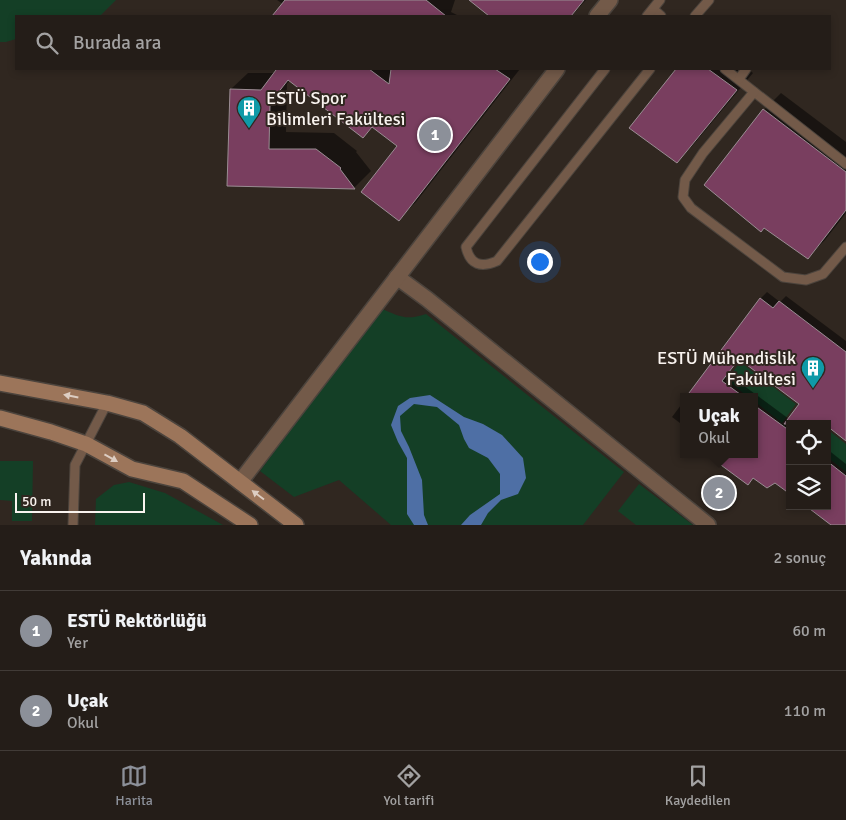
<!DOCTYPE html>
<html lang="tr">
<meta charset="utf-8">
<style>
body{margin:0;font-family:Signika,sans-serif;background:#302a25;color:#f1f3f6}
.controls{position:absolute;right:15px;bottom:15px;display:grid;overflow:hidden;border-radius:0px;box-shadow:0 2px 8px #0003}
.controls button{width:45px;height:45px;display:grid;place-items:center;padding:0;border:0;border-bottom:1px solid #413b37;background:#241d18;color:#f1f3f6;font:25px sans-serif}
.scale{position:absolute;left:15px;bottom:12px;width:130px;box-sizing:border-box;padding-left:5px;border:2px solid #f9f3ef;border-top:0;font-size:14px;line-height:18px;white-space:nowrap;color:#f9f3ef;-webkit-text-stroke:4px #302720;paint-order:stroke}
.you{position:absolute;left:539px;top:261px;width:18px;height:18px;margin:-12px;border:4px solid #fff;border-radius:50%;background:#1a73e8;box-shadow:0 0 0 8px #1a73e833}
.badge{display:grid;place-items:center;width:32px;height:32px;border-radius:50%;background:#8c9099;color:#fff;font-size:16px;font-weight:700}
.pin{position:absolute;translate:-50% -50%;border:2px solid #fff;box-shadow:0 1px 5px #0006}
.popup{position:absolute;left:680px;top:393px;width:78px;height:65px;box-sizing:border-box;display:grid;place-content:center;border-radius:0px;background:#241d18;filter:drop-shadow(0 1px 4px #0005);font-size:16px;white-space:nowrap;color:#a3a2a2}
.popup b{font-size:19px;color:#f1f3f6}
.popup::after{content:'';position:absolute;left:50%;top:100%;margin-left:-10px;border:10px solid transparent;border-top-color:#241d18}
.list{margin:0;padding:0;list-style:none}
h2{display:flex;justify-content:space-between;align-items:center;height:65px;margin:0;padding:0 20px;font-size:21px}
h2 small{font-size:16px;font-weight:400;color:#a3a2a2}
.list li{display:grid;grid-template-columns:32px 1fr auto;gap:15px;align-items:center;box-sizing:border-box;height:80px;padding:0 20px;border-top:1px solid #413b37}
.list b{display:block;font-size:19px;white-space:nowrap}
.list p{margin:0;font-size:16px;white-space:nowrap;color:#a3a2a2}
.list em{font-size:16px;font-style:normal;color:#a3a2a2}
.icon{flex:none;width:28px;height:28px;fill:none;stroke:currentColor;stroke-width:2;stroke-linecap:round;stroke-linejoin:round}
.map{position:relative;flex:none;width:846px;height:525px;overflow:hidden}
.search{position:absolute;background:#241d18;box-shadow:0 2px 8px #0003;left:15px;right:15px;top:15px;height:55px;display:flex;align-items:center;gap:12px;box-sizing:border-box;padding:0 18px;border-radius:0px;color:#a3a2a2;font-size:19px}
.sheet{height:225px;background:#241d18}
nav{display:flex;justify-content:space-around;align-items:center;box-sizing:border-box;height:70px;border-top:1px solid #413b37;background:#241d18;font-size:14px;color:#a3a2a2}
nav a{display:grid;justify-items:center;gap:2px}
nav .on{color:#8c9099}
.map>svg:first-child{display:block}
.green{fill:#143f26}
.water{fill:#4e6fa5}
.shadow{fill:#0007;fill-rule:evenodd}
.building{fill:#793e5f;stroke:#9a8d93}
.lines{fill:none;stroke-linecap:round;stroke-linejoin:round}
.lane-casing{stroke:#4c443d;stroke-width:11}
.street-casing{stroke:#4c443d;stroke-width:18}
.secondary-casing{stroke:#4c443d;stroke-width:18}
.lane{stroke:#735a49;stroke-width:9}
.street{stroke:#735a49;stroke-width:15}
.secondary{stroke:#9c755a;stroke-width:15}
.oneway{fill:#ddcdc2}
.labels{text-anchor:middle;stroke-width:4;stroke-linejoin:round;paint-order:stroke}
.poi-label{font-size:18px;fill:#f9f3ef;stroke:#302720;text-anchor:start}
</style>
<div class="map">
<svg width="846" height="525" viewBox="0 0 846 525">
<rect width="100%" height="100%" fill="#302720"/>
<g class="green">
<path d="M0,0h116l-16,16h-84v23l-10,3h-6z"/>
<path d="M380,308c19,8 25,13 46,6l198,158 -41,53h-192l-52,-45 -45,17 -34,-26z"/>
<path d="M740,362l56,42 -14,19 -28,-22v-4h-6l-21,-17z"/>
<path d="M827,429l19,15v28l-19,-15z"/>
<path d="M0,461h33l-1,60h-20v-20l-12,-1z"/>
<path d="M129,482l36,11 58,32h-128l1,-26 18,-14z"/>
<path d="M639,484l54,41h-57l-18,-14z"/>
</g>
<path class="water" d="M430,395l34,22 19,7 19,11 21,23 3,20 -8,16 -17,6 -13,13 -7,12h-20l9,-10 30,-21v-20l-12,-16 -19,-10 -5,-9 -5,-14 -22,-18 -23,-3 -14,12 1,15 8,16 13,33 2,35 4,10h-14l-7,-11v-56l-9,-16 -7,-17 7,-19 12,-8z"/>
<g class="shadow">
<path d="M277,0h178l-4,12 8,4h-101l-6,-5 -5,5h-73l9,-12z"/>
<path d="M471,0h115l-15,16h-19l-3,-3 -2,3h-56z"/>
<path d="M279,69h241l-104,133 -17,17v-74l-25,-19 -11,11 -73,-57 -3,4 -1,48 48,1 23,18 -1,1 15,19 -17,17 -126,-3 3,-96 17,-16h27z"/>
<path d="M677,69h71l5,4 -60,72 -16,17 -47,-34z"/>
<path d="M781,93l65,49v71l-21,27 -17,17 -43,-30 -1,-117z"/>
<path d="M767,292l13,10 6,-6 60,45v98l-19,-15h-37v68l-15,-11 -21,-4 -6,7 6,-30v-57h-67l73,-98zM740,358l61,45 -12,16 -61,-45z"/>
<path d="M684,401v25l-12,-9z"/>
<path d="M827,449l19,15v61h-12l-7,-19z"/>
</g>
<g class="building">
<path d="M285,0h141l20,16h-174z"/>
<path d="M469,0h115l-13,16h-82z"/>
<path d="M274,69h95l20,15 2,-15h104l15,10 -111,142 -38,-29 36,-46 -25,-19 -9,11 -75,-58 -18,23 -1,46h47l25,19 -1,1 15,20 -128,-3 3,-97 31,1 15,-20z"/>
<path d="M676,69h32l29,21 -60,73 -48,-35z"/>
<path d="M763,109l83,63v38l-38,49 -44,-31 -3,4 -57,-47z"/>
<path d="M760,298l13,10 6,-7 67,51v89l-19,-15v-2h-43l15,-20 -60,-45 -17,22 22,16h-58z"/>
<path d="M754,405l36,26v63l-15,-11 -8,5 -14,-10 -5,7 -42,-31h48z"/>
<path d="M827,461l19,15v49h-15l-25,-19h21z"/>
</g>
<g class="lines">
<g class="lane-casing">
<g id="lane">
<path d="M653,9l8,7"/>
<path d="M647,16l13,-16"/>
<path d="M695,16l14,-16"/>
<path d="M605,69l-139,178c4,18 15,21 31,14l153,-192"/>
<path d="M725,69l121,95"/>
<path d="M739,79l7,-10"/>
<path d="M754,92l-51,61 -18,27 -2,17 8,11 92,69 23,3 17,-6 23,-27"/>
<path d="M73,525l2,-60 32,-62"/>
</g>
</g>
<g class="street-casing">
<g id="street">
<path d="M597,16l13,-16"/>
<path d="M397,277l30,22 281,226"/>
<path d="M240,482l317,-413"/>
</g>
</g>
<g class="secondary-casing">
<g id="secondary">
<path d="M0,383l107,20 36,10 37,23 116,89"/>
<path d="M0,418l51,14 35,12 46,25 51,12 67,44"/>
</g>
</g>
<use href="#lane" class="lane"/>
<use href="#street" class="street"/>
<use href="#secondary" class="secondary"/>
</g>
<defs><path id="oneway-solid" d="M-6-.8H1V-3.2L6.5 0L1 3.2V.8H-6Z" transform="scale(1.25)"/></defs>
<g class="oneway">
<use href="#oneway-solid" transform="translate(71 396) rotate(-169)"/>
<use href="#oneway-solid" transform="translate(111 458) rotate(29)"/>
<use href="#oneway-solid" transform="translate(258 495) rotate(-143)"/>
</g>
<defs>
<g id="building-pin" transform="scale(1.25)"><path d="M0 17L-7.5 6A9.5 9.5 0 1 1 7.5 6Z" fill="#0f9aa8" stroke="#302720"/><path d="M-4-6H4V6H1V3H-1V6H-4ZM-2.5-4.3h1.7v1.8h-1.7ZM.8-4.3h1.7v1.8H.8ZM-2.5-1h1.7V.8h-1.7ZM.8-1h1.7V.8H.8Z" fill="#fff"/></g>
</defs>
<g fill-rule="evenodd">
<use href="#building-pin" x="249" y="108"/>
<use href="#building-pin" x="813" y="368"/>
</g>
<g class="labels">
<g class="poi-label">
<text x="266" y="104">ESTÜ Spor<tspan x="266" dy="21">Bilimleri Fakültesi</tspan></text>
<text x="796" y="364" text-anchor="end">ESTÜ Mühendislik<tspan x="796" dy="21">Fakültesi</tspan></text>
</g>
</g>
</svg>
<div class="controls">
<button><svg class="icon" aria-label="locate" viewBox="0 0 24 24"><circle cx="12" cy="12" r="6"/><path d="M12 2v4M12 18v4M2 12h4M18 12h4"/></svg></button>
<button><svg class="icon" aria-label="layers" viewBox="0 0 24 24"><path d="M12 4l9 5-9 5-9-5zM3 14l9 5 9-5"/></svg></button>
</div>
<div class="scale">50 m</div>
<div class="you"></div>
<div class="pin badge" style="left:435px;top:135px">1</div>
<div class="pin badge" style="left:719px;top:493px">2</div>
<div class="popup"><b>Uçak</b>Okul</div>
<div class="search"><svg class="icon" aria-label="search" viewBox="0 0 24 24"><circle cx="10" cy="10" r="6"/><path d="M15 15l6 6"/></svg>Burada ara</div>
</div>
<section class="sheet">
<h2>Yakında<small>2 sonuç</small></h2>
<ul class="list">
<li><span class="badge">1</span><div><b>ESTÜ Rektörlüğü</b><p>Yer</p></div><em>60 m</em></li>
<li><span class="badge">2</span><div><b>Uçak</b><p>Okul</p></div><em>110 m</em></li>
</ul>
</section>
<nav>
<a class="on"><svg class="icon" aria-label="map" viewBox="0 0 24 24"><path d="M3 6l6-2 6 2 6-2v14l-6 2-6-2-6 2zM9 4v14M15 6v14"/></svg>Harita</a>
<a><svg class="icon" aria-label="directions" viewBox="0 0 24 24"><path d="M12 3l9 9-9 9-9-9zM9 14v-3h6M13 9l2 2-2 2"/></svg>Yol tarifi</a>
<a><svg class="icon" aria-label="saved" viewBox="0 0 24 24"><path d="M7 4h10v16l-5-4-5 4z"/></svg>Kaydedilen</a>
</nav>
